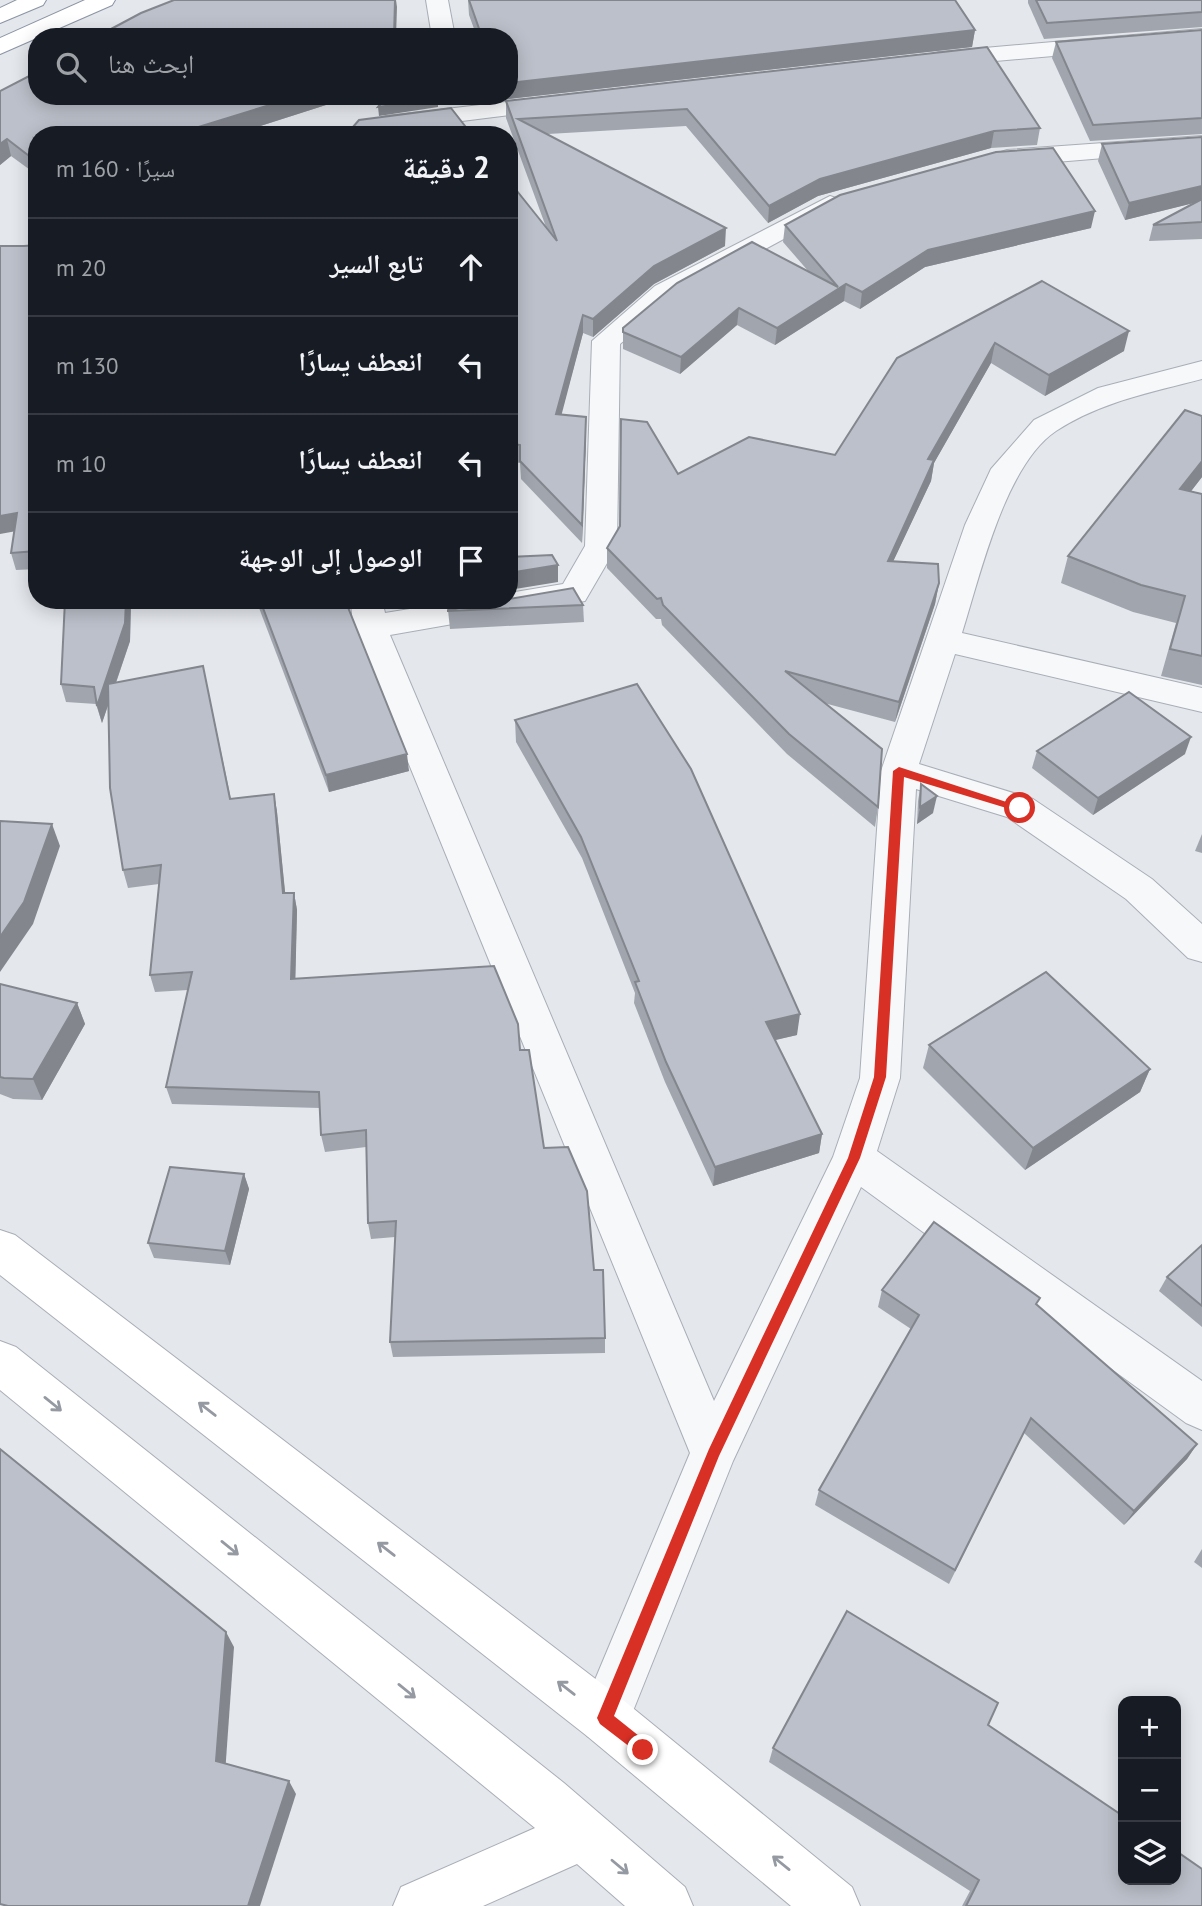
<!DOCTYPE html>
<html lang="ar">
<meta charset="utf-8">
<style>
body{margin:0;font-family:"PT Sans","Noto Naskh Arabic",sans-serif;background:#20242c;color:#f1f3f6;direction:rtl}
.controls{position:absolute;right:21px;bottom:21px;display:grid;overflow:hidden;border-radius:14px;box-shadow:0 4px 18px #0003}
.controls button{width:63px;height:63px;display:grid;place-items:center;padding:0;border:0;border-bottom:2px solid #363941;background:#171b24;color:#f1f3f6;font:35px sans-serif}
.stop{position:absolute;width:21px;height:21px;margin:-16px;border:5px solid #d93025;border-radius:50%;background:#fff}
.stop.end{background:#d93025;border-color:#fff;box-shadow:0 2px 7px #0008}
.list{margin:0;padding:0;list-style:none}
h2{display:flex;justify-content:space-between;align-items:center;height:91px;margin:0;padding:0 28px;font-size:30px}
h2 small{font-size:23px;font-weight:400;color:#9ea1a6}
.list li{display:grid;grid-template-columns:46px 1fr auto;gap:21px;align-items:center;box-sizing:border-box;height:98px;padding:0 28px;border-top:2px solid #363941}
.list b{display:block;font-size:26px;white-space:nowrap}
.list em{font-size:23px;font-style:normal;color:#9ea1a6}
.icon{flex:none;width:38px;height:38px;fill:none;stroke:currentColor;stroke-width:2;stroke-linecap:round;stroke-linejoin:round}
.map{position:relative;flex:none;width:1202px;height:1906px;overflow:hidden;direction:ltr}
.search{position:absolute;background:#171b24;box-shadow:0 4px 18px #0003;left:28px;top:28px;width:490px;height:77px;display:flex;align-items:center;gap:18px;box-sizing:border-box;padding:0 24px;border-radius:28px;color:#9ea1a6;font-size:26px}
.panel{position:absolute;background:#171b24;box-shadow:0 4px 18px #0003;left:28px;top:126px;width:490px;height:483px;border-radius:28px;direction:rtl}
.map>svg:first-child{display:block}
.lines{fill:none;stroke-linecap:round;stroke-linejoin:round}
.minor-casing{stroke:#a9aeb7;stroke-width:2}
.secondary-casing{stroke:#a9aeb7;stroke-width:2}
.trunk-casing{stroke:#8b94a3;stroke-width:2}
.minor{fill:#f7f8fa;fill-rule:evenodd}
.secondary{fill:#fff;fill-rule:evenodd}
.trunk{fill:#fff;fill-rule:evenodd}
.wall{fill:#a1a5ae}
.shaded-wall{fill:#83868d}
.building{fill:#bbc0ca;stroke:#83868d;stroke-width:2}
.oneway{stroke:#959aa2}
.route{fill:#d93025}
</style>
<div class="map">
<svg width="1202" height="1906" viewBox="0 0 1202 1906">
<rect width="100%" height="100%" fill="#e4e7ec"/>
<g class="lines">
<g class="minor-casing">
<g id="minor">
<path d="M426,0h22l7,37h-23z"/>
<path d="M1202,29v14l-263,23 -8,-2 -4,-5 4,-5 8,-2z"/>
<path d="M556,96l9,2 3,5 -3,5 -175,22 -13,5h-36l3,-5 42,-14z"/>
<path d="M1202,136v14l-195,16 -9,-3 -4,-5 4,-5 9,-3z"/>
<path d="M830,196l9,3 4,5 -4,5 -164,89 -55,46 -3,202 -32,55 -195,34 324,766 119,-244 27,-79 21,-307 84,-246 26,-56 43,-49 64,-32 104,-27v18c-50,13 -102,23 -146,52 -51,34 -76,145 -94,202l240,55v24l-247,-58 -36,110 114,35 119,80 50,45v38l-14,-4 -62,-59 -119,-82 -91,-28 -16,289 -23,73 325,230v49l-16,-7 -325,-236 -128,274 -110,275 -18,8 -18,-8 -8,-18 111,-265 -337,-826 -2,-25 31,-2 3,13 80,-13h44v-7l54,-9 22,-38 7,-205 63,-55z"/>
</g>
</g>
<g class="secondary-casing">
<g id="secondary">
<path d="M0,1230l15,5 608,465 229,187 8,19h-69l-204,-170 -587,-461z"/>
<path d="M0,1341l16,6 548,436 121,104 8,19h-68l-48,-42 -94,42h-90l8,-19 134,-59 -535,-438z"/>
</g>
</g>
<g class="trunk-casing">
<g id="trunk">
<path d="M17,0h29l-3,5 -43,18v-15z"/>
<path d="M85,0h30l-3,5 -112,49v-16z"/>
</g>
</g>
<use href="#minor" class="minor"/>
<use href="#secondary" class="secondary"/>
<use href="#trunk" class="trunk"/>
</g>
<g class="wall">
<path d="M468,0l507,30 -3,17 -472,53 -2,-4h11v-59h-32l-8,-22z"/>
<path d="M1028,0h174v27l-158,12 -16,-36z"/>
<path d="M1202,30v104l-112,7 -38,-83 4,-16z"/>
<path d="M987,47l53,81 -3,17 -46,3 -173,48 -50,27 -82,-97 -138,8 177,112 -71,38 -61,53 -10,-4 -22,81 25,21 -4,108 -61,-64 -1,-16 -11,-2v-280l37,46 -40,-109v-17z"/>
<path d="M0,91l37,5h317l-122,39h-195v40l-26,-19 -11,9z"/>
<path d="M1202,137v102l-53,2 4,-16 40,-22 -68,17 -27,-59 4,-17z"/>
<path d="M785,225l306,3 -166,39 -65,42 -16,-8 -69,44 -38,-20 -57,49 -57,-25v-21l186,-56 -26,-30z"/>
<path d="M37,245v324l-21,1 -5,-17 3,-21 10,-286z"/>
<path d="M1042,281l82,70 -79,45 -54,-33 -57,100 -3,18 -38,80 46,22 -4,21 -40,118 -71,-19 54,104 -3,20 -88,-73 -125,-129 -1,-6h-5l-49,-51v-20l71,-74 157,-19z"/>
<path d="M1202,416v61l-11,14 11,3v191l-41,-9 15,-53 -43,-11 -72,-29 7,-27z"/>
<path d="M65,600h66l-1,41 -14,42 91,2 24,114 43,-5 3,18 8,81h9l3,17 -2,68 225,72 24,98 50,122 11,68v15l-212,4 -3,-15 5,-105 -24,2 -3,-16 -2,-76 -41,5 -4,-17 -1,-27 -148,-4 -6,-17 22,-97 -33,2 -5,-17 9,-91 -31,4 -5,-18 -15,-165 -6,18 -6,-19 -30,-2 -5,-18z"/>
<path d="M256,600h89l64,171 -80,21z"/>
<path d="M583,605l1,17 -134,7 -2,-19z"/>
<path d="M515,720l282,315 -23,5 48,94 -3,19 -106,33 -48,-104 -31,-79 1,-10 -53,-135 -66,-116z"/>
<path d="M1037,751l148,3 -92,61 -61,-47z"/>
<path d="M921,784l12,29 -16,11 1,-23z"/>
<path d="M1202,834v19l-7,-2z"/>
<path d="M0,984l77,19 8,21 -43,76 -29,-1 -13,-5z"/>
<path d="M929,1045l221,24 -10,23 -115,78 -102,-102z"/>
<path d="M244,1174l5,15 -19,76 -76,-7 -6,-15z"/>
<path d="M1202,1245v82l-43,-36 8,-14z"/>
<path d="M882,1290l155,15 160,139 -10,15 -63,66 -100,-92 -75,151 -134,-79 4,-15 92,-161 -33,-22z"/>
<path d="M1202,1549v19l-8,-6z"/>
<path d="M988,1725l214,181h-240l8,-15 -201,-129 4,-14z"/>
</g>
<g class="shaded-wall">
<path d="M395,0h1l1,7 -1,30h-2z"/>
<path d="M975,30l-3,17 -472,53v-4h9v-13z"/>
<path d="M299,96h55l-122,39h-52l-1,-2z"/>
<path d="M438,99v8l-59,9 -1,-9z"/>
<path d="M994,131l-3,17 -173,48 -50,27 1,-17 51,-27z"/>
<path d="M7,139l4,17 -11,9v-21z"/>
<path d="M1202,186v15l-77,19 4,-17z"/>
<path d="M1095,211l-4,17 -166,39 -65,42 2,-17 66,-42z"/>
<path d="M726,228l-1,18 -71,38 -61,53v-18l61,-53z"/>
<path d="M846,284l-2,17 -69,44 2,-17z"/>
<path d="M739,308l-2,17 -57,49 1,-17z"/>
<path d="M583,315v18l-26,99 -1,-18z"/>
<path d="M1129,331l-5,20 -79,45 4,-21z"/>
<path d="M995,343l-4,20 -57,100 -3,18 -47,100 4,-20 40,-102z"/>
<path d="M586,417v18l-4,108v-18z"/>
<path d="M1202,461v16l-30,39 8,-27z"/>
<path d="M17,513l5,17 -22,4v-18z"/>
<path d="M558,565v17l-49,8v-17z"/>
<path d="M939,583l-4,21 -40,118 4,-20z"/>
<path d="M126,600h5l-1,41 -28,82 -5,-17z"/>
<path d="M1191,737l-6,17 -92,61 5,-17z"/>
<path d="M407,754l2,17 -80,21 -3,-17z"/>
<path d="M274,794l3,18 10,99 -4,-18z"/>
<path d="M937,796l-4,17 -16,11 3,-17z"/>
<path d="M52,824l8,22 -27,78 -33,48v-35z"/>
<path d="M294,893l3,17 -2,86 -4,-17z"/>
<path d="M77,1003l8,21 -43,76 -9,-21z"/>
<path d="M800,1014l-3,21 -34,8 3,-21z"/>
<path d="M1150,1069l-10,23 -115,78 8,-22z"/>
<path d="M822,1134l-3,19 -106,33 2,-19z"/>
<path d="M244,1174l5,15 -19,76 -5,-14z"/>
<path d="M1197,1444l-10,15 -63,66 10,-14z"/>
<path d="M226,1632l8,15 -9,127 -9,-13z"/>
<path d="M289,1781l7,13 -36,112h-12z"/>
</g>
<g class="building">
<path d="M174,0h221l-1,37h-298l45,-24z"/>
<path d="M469,0h486l20,30 -466,53v-46h-27z"/>
<path d="M1036,0h166v12l-155,11z"/>
<path d="M1202,30v88l-109,7 -37,-83z"/>
<path d="M987,47l53,81 -46,3 -174,48 -51,27 -82,-97 -169,10 208,109 -72,38 -61,53 -10,-4 -27,99 30,3 -4,108 -62,-64v-16l-11,-2v-262l48,60 -51,-140z"/>
<path d="M37,72v24h262l-120,37 2,2h-144v7l-3,-3 3,23 -30,-23 -7,5v-53z"/>
<path d="M387,96h49l2,3 -60,8z"/>
<path d="M451,108l21,27h-126l13,-15z"/>
<path d="M1202,137v49l-73,17 -27,-59z"/>
<path d="M1053,148l42,63 -167,39 -66,42 -16,-8 -69,44 -38,-20 -58,49 -58,-25v-4l54,-45 75,-41 86,45 -53,-62 55,-30 156,-43z"/>
<path d="M1202,199v23l-49,3z"/>
<path d="M37,245v306l-26,2 6,-40 -17,3v-270h24z"/>
<path d="M1042,281l87,50 -80,44 -54,-32 -67,116 6,1 -46,101 50,3 1,19 -40,119 -114,-31 97,78 -4,58 -89,-73 -126,-129 -2,-7 -4,1 -50,-51 13,-22 1,-107 26,3 31,52 71,-37 86,18 62,-97z"/>
<path d="M1185,410l17,6v45l-22,28 22,5v162l-32,-7 15,-53 -44,-11 -73,-29z"/>
<path d="M552,555l6,10 -49,8v-16z"/>
<path d="M573,588l10,17 -135,6v-1l55,-10h6v-1z"/>
<path d="M65,600h61l-1,23 -28,83 -3,-19 -33,-3z"/>
<path d="M260,600h43v1l1,-1h41l62,154 -81,21z"/>
<path d="M203,666l27,133 44,-5 9,99h11l-3,86 203,-13 24,58 2,26h9l15,98 24,-1 19,44 7,79h9l2,68 -215,4 6,-121 -28,2 -2,-93 -45,5 -2,-43 -153,-5 26,-115 -42,3 11,-110 -38,5 -13,-82 -2,-104z"/>
<path d="M637,684l54,85 109,245 -34,8 56,112 -107,33 -49,-105 -31,-80 4,-1 -58,-144 -66,-117z"/>
<path d="M1129,692l62,45 -93,61 -61,-47z"/>
<path d="M921,784l16,12 -17,11z"/>
<path d="M0,821l52,3 -28,78 -24,35z"/>
<path d="M1046,972l104,97 -117,79 -104,-103z"/>
<path d="M0,984l77,19 -44,76 -29,-1 -4,-1z"/>
<path d="M170,1167l74,7 -19,77 -77,-8z"/>
<path d="M934,1222l106,76 -4,6 161,140 -63,67 -103,-93 -76,152 -136,-80 100,-175 -37,-25z"/>
<path d="M1202,1245v61l-35,-29z"/>
<path d="M0,1449l226,183 -10,129 73,20 -41,125h-240l-8,-2z"/>
<path d="M847,1611l151,92 -10,22 135,91v64h53v-29l26,18v37h-236l13,-26 -206,-132z"/>
</g>
<defs><path id="oneway-shaft" d="M-6 0H5M1.5-3L5.5 0L1.5 3" fill="none" stroke-width="1.6" stroke-linecap="round" stroke-linejoin="round" transform="scale(1.75)"/></defs>
<g class="oneway">
<use href="#oneway-shaft" transform="translate(53 1404) rotate(39)"/>
<use href="#oneway-shaft" transform="translate(207 1409) rotate(-142)"/>
<use href="#oneway-shaft" transform="translate(230 1548) rotate(39)"/>
<use href="#oneway-shaft" transform="translate(386 1549) rotate(-142)"/>
<use href="#oneway-shaft" transform="translate(566 1688) rotate(-142)"/>
<use href="#oneway-shaft" transform="translate(407 1691) rotate(39)"/>
<use href="#oneway-shaft" transform="translate(781 1863) rotate(-141)"/>
<use href="#oneway-shaft" transform="translate(620 1867) rotate(40)"/>
</g>
<path class="route" d="M899,767l126,41 -5,4 -116,-35 -18,300 -26,81 -141,298 -105,260 35,28v11l-6,2 -43,-33 -3,-6 112,-269 139,-291 26,-81 19,-306z"/>
</svg>
<div class="controls">
<button>+</button>
<button>−</button>
<button><svg class="icon" aria-label="layers" viewBox="0 0 24 24"><path d="M12 4l9 5-9 5-9-5zM3 14l9 5 9-5"/></svg></button>
</div>
<div class="stop" style="left:1020px;top:808px"></div>
<div class="stop end" style="left:643px;top:1750px"></div>
<div class="search"><svg class="icon" aria-label="search" viewBox="0 0 24 24"><circle cx="10" cy="10" r="6"/><path d="M15 15l6 6"/></svg>ابحث هنا</div>
<section class="panel">
<h2>2 دقيقة<small>سيرًا · 160 m</small></h2>
<ul class="list">
<li><svg class="icon" aria-label="ahead" viewBox="0 0 24 24"><path d="M12 20V5M6 11l6-6 6 6"/></svg><div><b>تابع السير</b></div><em>20 m</em></li>
<li><svg class="icon" aria-label="left" viewBox="0 0 24 24"><path d="M17 20v-9H6M10 6l-5 5 5 5"/></svg><div><b>انعطف يسارًا</b></div><em>130 m</em></li>
<li><svg class="icon" aria-label="left" viewBox="0 0 24 24"><path d="M17 20v-9H6M10 6l-5 5 5 5"/></svg><div><b>انعطف يسارًا</b></div><em>10 m</em></li>
<li><svg class="icon" aria-label="arrive" viewBox="0 0 24 24"><path d="M6 21V4h12l-3 4 3 4H6"/></svg><div><b>الوصول إلى الوجهة</b></div></li>
</ul>
</section>
</div>
